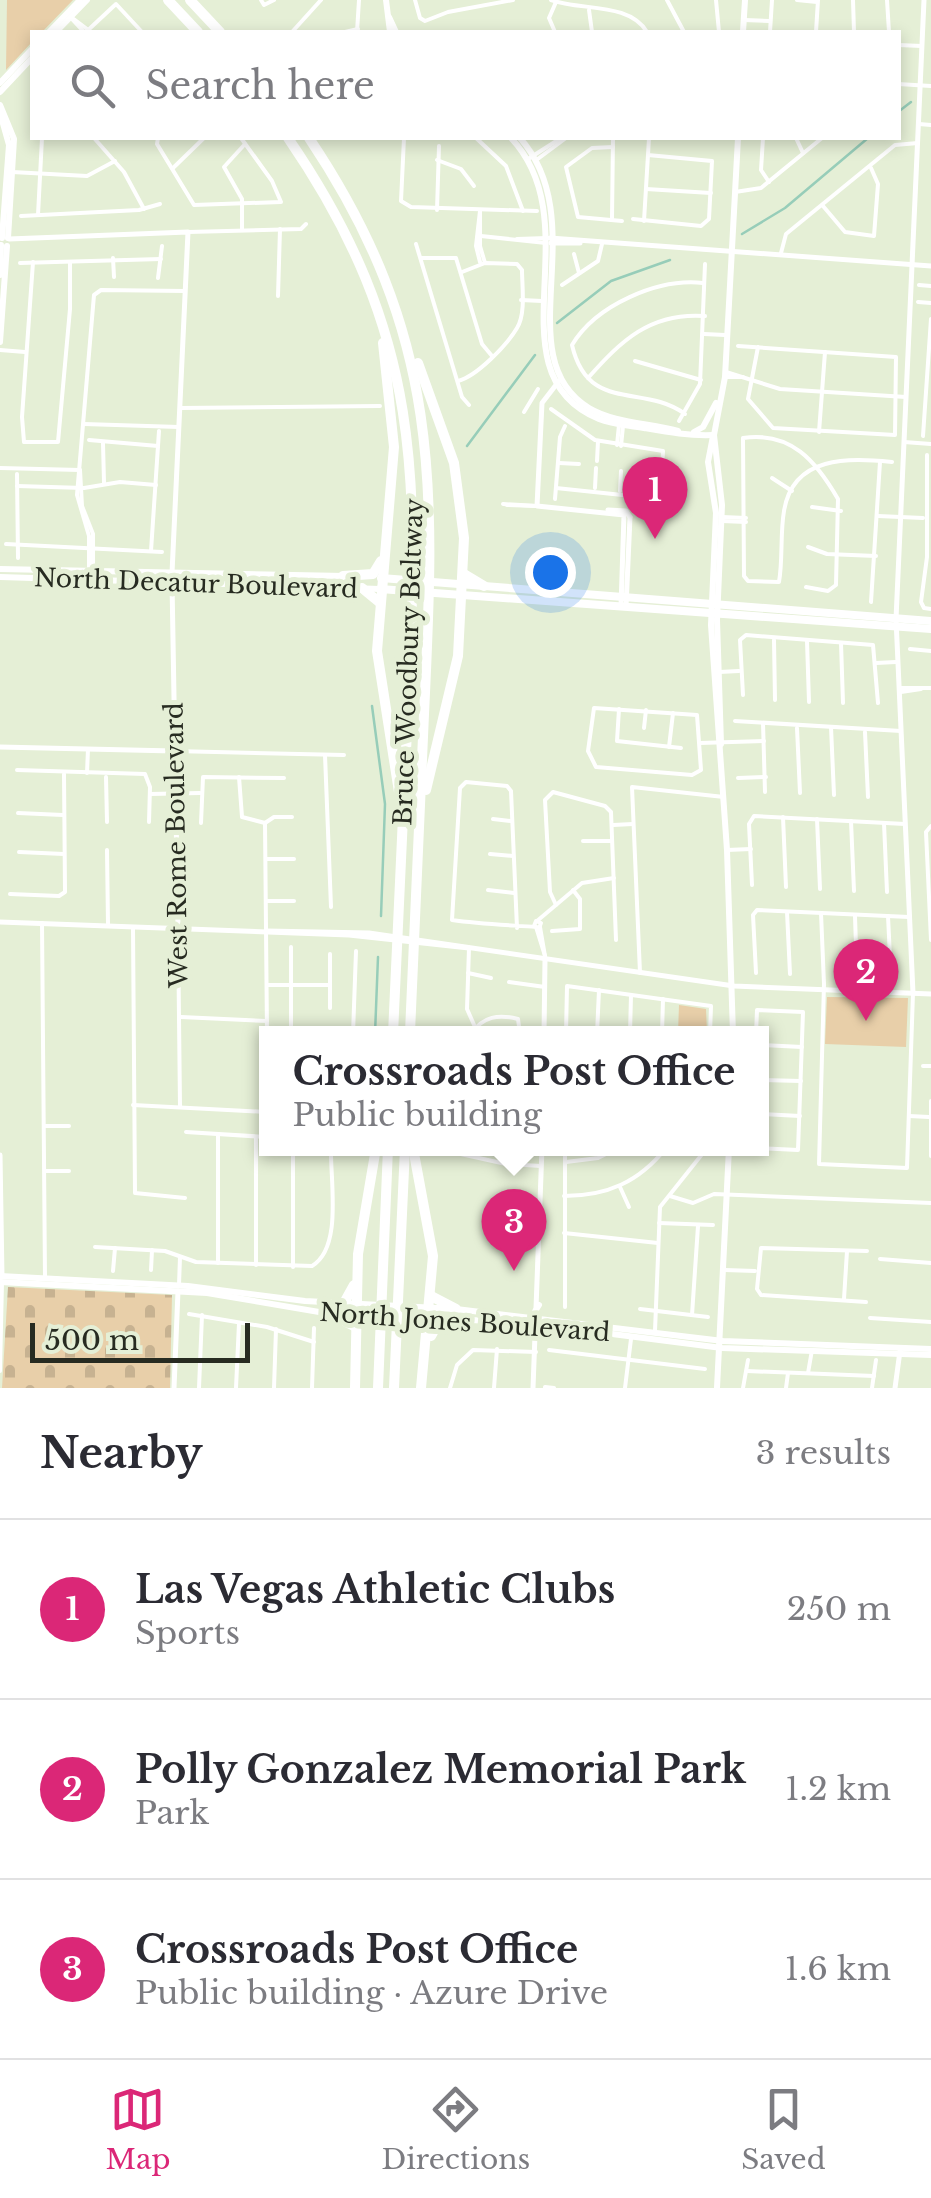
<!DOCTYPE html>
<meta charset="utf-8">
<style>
body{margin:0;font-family:"Libre Baskerville",serif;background:#f2f2f3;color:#2b2b33}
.scale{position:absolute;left:30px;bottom:25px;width:220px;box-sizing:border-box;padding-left:10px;border:5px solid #272b21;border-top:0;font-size:28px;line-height:35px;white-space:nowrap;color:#272b21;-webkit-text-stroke:8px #e5efd6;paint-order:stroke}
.you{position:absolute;left:550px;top:572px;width:35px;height:35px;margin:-25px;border:8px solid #fff;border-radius:50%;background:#1a73e8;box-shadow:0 0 0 15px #1a73e833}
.badge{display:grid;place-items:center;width:65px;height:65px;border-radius:50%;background:#db2777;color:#fff;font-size:32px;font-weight:700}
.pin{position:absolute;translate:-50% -82px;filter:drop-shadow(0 2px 5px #0008)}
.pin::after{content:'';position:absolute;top:52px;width:35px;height:30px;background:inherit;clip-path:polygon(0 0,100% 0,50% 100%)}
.popup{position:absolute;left:259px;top:1026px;width:510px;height:130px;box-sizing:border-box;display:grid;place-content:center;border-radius:0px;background:#fff;filter:drop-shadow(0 2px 8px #0005);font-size:32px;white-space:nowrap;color:#7c7c81}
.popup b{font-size:38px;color:#2b2b33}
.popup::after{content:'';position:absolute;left:50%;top:100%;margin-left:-20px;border:20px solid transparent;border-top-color:#fff}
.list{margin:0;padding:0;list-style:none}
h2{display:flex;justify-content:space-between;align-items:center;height:130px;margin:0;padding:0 40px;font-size:42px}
h2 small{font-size:32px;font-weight:400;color:#7c7c81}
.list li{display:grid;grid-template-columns:65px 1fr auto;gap:30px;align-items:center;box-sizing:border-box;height:180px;padding:0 40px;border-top:2px solid #e1e1e2}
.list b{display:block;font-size:38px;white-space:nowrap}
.list p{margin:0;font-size:32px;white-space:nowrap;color:#7c7c81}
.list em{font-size:32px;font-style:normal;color:#7c7c81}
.icon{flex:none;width:55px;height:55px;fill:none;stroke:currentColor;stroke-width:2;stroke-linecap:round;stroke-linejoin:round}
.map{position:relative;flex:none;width:931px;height:1388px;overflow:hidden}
.search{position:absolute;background:#fff;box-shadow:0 5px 15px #0003;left:30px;right:30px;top:30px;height:110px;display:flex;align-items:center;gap:25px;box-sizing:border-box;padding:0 35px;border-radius:0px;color:#7c7c81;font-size:38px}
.sheet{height:670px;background:#fff}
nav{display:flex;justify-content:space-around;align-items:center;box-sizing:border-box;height:140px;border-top:2px solid #e1e1e2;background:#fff;font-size:28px;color:#7c7c81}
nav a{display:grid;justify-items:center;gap:5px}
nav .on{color:#db2777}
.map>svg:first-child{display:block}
.cemetery{fill:url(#cemetery-stones)}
.park{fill:#e8cfa9}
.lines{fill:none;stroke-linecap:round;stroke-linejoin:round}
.stream{stroke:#97cdb9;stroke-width:2.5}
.minor{stroke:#fff;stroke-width:4}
.tertiary{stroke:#fff;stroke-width:5}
.secondary{stroke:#fff;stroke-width:6}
.primary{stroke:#fff;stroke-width:8}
.motorway{stroke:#fff;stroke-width:10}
.labels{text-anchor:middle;stroke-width:10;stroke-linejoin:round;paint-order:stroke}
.street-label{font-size:25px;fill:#272b21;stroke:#e5efd6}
</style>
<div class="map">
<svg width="931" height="1388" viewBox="0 0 931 1388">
<defs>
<pattern id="cemetery-stones" width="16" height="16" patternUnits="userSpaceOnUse" patternTransform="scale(2.5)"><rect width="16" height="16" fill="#e8cfa9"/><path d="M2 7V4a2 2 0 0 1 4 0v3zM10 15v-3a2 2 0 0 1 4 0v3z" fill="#c7b291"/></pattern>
</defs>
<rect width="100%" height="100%" fill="#e5efd6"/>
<path class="cemetery" d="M8,1287l164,8 -2,93h-168z"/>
<g class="park">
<path d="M7,0h66l-31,32h-10v10l-26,28z"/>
<path d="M827,997l81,1 -2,49 -81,-3z"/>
<path d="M679,1005l27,4 1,24h-29z"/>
</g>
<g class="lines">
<g class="stream">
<path d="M898,112l13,-10"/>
<path d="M742,234l43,-26 83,-70"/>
<path d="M557,323l54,-42 59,-21"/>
<path d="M467,446l68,-91"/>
<path d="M372,706l13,98 -4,112"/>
<path d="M375,1034l3,-77"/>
<path d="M365,1150v-2"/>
</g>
<g class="minor">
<path d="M261,0l3,5 10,-5"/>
<path d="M415,0l5,18 5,3 23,-9 65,-12"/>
<path d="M551,0c30,11 78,2 96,32"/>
<path d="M667,0l17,32"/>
<path d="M716,0l3,32"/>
<path d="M797,0l20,2"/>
<path d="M853,0l1,32"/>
<path d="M887,0l2,32"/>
<path d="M589,10l3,22"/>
<path d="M71,17l16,12"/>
<path d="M71,18l13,14"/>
<path d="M744,20l25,1"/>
<path d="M86,32l30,-28 26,28"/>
<path d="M292,32l29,-32"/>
<path d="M345,32l13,-3"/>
<path d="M357,32l2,-32"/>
<path d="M555,32l-6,-14 7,-16"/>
<path d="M770,32l2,-32"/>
<path d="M816,32l2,-32"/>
<path d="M898,45l24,1"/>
<path d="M898,84l33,2"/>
<path d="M919,124l12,1"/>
<path d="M94,138l30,34 20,37"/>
<path d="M158,138l-1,6 37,61 87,-3 -9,-21 -31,-43"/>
<path d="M404,138l-3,63 10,6 126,4"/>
<path d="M476,138l30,28 17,45"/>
<path d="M763,138l-2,32 8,12"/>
<path d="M796,138l7,15"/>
<path d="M613,147l-21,1 -26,19 12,50 44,4"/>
<path d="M528,159l33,-21"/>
<path d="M437,160l24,9 13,17"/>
<path d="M535,161l31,-23"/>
<path d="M173,168l31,-30"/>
<path d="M12,172l75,4 28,-15"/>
<path d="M646,189l65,4"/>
<path d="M735,192l26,-4 61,-50"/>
<path d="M823,206l22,26 29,4 4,-52 -7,-16"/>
<path d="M437,210l2,-64"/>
<path d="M38,215l4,-77"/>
<path d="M21,216l118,-6 21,-6"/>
<path d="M612,218l1,-80"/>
<path d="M633,219l68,7 8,-7 3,-58 -64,-6"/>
<path d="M644,221l5,-83"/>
<path d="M242,229v-30l-18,-32 21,-23"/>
<path d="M188,232l113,-3 5,-5"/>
<path d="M481,236l65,7"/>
<path d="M517,239l30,-1"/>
<path d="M416,244l46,153 7,8"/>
<path d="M781,253l5,-19 109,-89 23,-2"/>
<path d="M574,254l5,19"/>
<path d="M113,258l1,19"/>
<path d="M421,258h35l26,86 10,12"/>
<path d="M33,262l-11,155 2,25h34l12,-133v-46"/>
<path d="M480,262l-4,-16 4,-35v35l5,17"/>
<path d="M20,263l141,-4"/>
<path d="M158,278l4,-32"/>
<path d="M562,285l36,-24 4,-17"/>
<path d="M919,285l12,1"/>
<path d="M278,296l2,-67"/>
<path d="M521,300l21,1"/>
<path d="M918,302l13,1"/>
<path d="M704,334l21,1"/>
<path d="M738,346l158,11 -1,78 -122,-7 -25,-29 10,-52"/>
<path d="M0,350l25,2"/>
<path d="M635,361l66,19"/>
<path d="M726,372l54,17 126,8"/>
<path d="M725,377h18"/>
<path d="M588,378c33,-37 62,-66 117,-62"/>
<path d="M458,381c19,-5 49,-36 59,-53 9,-14 5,-42 5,-58l-5,-6 -32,-1 -23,9"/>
<path d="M180,408l200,-2"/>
<path d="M551,409l44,31 68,11 -3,59"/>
<path d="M524,412l14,-23"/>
<path d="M685,414c-42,-31 -97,0 -113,-69 24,-40 86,-67 131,-62"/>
<path d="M679,421l21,-37 5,-120"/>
<path d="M84,424l95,3"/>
<path d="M819,432l6,-80"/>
<path d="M923,436l8,-117"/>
<path d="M89,440l69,6"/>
<path d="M904,442l27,2"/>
<path d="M103,443l1,40"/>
<path d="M617,445l2,-20"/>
<path d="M621,446l2,-20"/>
<path d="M927,455v102l-6,45 3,6 7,1"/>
<path d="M597,461l1,-20"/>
<path d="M559,463l20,1"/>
<path d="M0,468l80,2"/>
<path d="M80,470l2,36 11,28v37"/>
<path d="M17,474l1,84"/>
<path d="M640,477l21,1"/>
<path d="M772,478l20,13"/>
<path d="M17,486l67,2 36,-6 36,3"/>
<path d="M556,488l104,11"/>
<path d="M595,488l1,-20"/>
<path d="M620,491l1,-20"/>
<path d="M555,499l5,-62 5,-11"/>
<path d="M503,504l34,2"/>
<path d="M507,505l30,1"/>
<path d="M812,507l29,4"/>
<path d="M878,516l45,2"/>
<path d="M722,517l24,1"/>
<path d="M722,521l24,1"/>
<path d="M6,544l156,8"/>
<path d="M808,547l19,7 49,2"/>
<path d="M151,551l8,-120"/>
<path d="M89,568v-32l-12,-41 17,-200 7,-5 84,1"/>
<path d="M806,587l22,4 8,-6 2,-86c-22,-38 -47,-68 -95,-61l1,138 4,5 31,1c4,-23 1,-48 5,-71 9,-56 65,-53 108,-49"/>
<path d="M871,602l9,-140"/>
<path d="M774,640l1,60"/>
<path d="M807,641l2,61"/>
<path d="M841,643l2,60"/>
<path d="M910,649l21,2"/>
<path d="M876,663l20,-1"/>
<path d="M719,672l20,-1"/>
<path d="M901,688h30"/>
<path d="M901,692l20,-3"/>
<path d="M743,695l-3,-55 6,-5 127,10 5,58"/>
<path d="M594,708l103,7 4,55 -9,5 -96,-8 -8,-16z"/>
<path d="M619,709l-2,32 64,7"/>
<path d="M735,721l166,10"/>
<path d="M763,723l2,69"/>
<path d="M831,727l3,68"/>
<path d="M644,728l2,-18"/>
<path d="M797,728l3,65"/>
<path d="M865,732l3,65"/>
<path d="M700,743l64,-2"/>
<path d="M669,747l4,-34"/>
<path d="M174,751l170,4"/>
<path d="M325,755l6,152"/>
<path d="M17,770l128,4 5,13 -1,35"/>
<path d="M87,773l1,-24"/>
<path d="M106,777l1,45"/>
<path d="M239,777l3,40 23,6 9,-6h18"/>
<path d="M738,778l28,-1"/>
<path d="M150,794l50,-1"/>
<path d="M18,813l45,2"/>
<path d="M783,817l3,70"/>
<path d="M493,819l18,2"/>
<path d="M817,819l3,70"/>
<path d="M851,821l3,70"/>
<path d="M201,823l2,-46 81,1"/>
<path d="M265,823l2,211"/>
<path d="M884,823l3,69"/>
<path d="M613,825l20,-1"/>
<path d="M931,826l-5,6 5,108"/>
<path d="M583,841h29"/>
<path d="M107,850l1,75"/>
<path d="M727,850l24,-1"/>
<path d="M19,852l45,2"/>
<path d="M490,854l23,2"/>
<path d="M266,859h28"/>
<path d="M752,885l-3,-61 5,-8 151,8"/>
<path d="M488,890l26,3"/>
<path d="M10,894l49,2 6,-4 -1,-118"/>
<path d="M266,901h28"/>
<path d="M556,905l-6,-13 -5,-92 8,-8 52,14 6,6 5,128"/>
<path d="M787,912l3,62"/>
<path d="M821,913l3,71 -5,180 88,4 6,-175"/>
<path d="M855,916l2,61"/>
<path d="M888,916l3,62"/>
<path d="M536,921l5,2 -2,5 -5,-2z"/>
<path d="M537,921l45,-38 32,-5"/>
<path d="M42,923l3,355"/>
<path d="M133,927l2,266 50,5"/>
<path d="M540,927l5,29"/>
<path d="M178,928l2,179"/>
<path d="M517,928l-6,-137 -4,-5 -41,-4 -6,6 -8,132c28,4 56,5 84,7l9,29"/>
<path d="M552,931l28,-2v-30l-7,-9"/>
<path d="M291,947v80l12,5"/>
<path d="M469,948l-2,61 8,18"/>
<path d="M468,973l23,5"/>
<path d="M640,973l-8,-186 92,10"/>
<path d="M756,973l-3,-58 4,-5 152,7"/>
<path d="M509,982l36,5"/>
<path d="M267,985h63"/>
<path d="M330,1008v-54"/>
<path d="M181,1017l86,4"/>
<path d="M710,1032l23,1"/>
<path d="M353,1034l3,-83"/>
<path d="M471,1034c12,-18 28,-20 47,-15l2,15"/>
<path d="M566,1034l1,-48 144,20 -1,28"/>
<path d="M597,1034l2,-44"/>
<path d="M630,1034l1,-39"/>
<path d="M662,1034l1,-35"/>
<path d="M762,1045l40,2"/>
<path d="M923,1066h8"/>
<path d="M762,1080l39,1"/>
<path d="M931,1101v55"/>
<path d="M133,1105l133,7"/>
<path d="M762,1114l38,2"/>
<path d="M909,1116l20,1"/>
<path d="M45,1126h24"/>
<path d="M186,1132l80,5"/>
<path d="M293,1148v119"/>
<path d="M565,1148v159"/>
<path d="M755,1148l43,2 5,-138 -46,-2 -1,24"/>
<path d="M438,1149l68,15 35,2"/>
<path d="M566,1162l32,-4 20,-10"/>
<path d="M517,1164l1,-16"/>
<path d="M45,1171h24"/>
<path d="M620,1187l9,20"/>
<path d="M564,1196c43,0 75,-14 102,-48"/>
<path d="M670,1196l23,7 21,-9 217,9"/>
<path d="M659,1223l54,2"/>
<path d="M564,1233l94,10"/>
<path d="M95,1247l70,4 31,11 116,4c31,-18 18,-86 19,-118"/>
<path d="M880,1259l51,4"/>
<path d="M218,1263v-127"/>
<path d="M256,1265v-128"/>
<path d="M151,1270l1,-20"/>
<path d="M725,1270l30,1"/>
<path d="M113,1271l2,-23"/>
<path d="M179,1285l1,-28"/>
<path d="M844,1299l3,-48"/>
<path d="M866,1302l-105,-7 -4,-6 4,-41 106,3"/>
<path d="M640,1309l68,8"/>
<path d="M189,1314l78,13 47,15"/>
<path d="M692,1315l6,-89"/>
<path d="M870,1318l61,4"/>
<path d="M655,1331l5,-124 47,-59"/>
<path d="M549,1350l156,19"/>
<path d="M0,1371l2,-89"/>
<path d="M747,1371l127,5"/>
<path d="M808,1373l4,-23"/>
<path d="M545,1387l9,1"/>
<path d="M199,1388l3,-73"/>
<path d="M236,1388l3,-65"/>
<path d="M274,1388l2,-59"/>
<path d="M312,1388l2,-60"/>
<path d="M450,1388l7,-23 16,-15 63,2"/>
<path d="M494,1388l3,-39"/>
<path d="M625,1388l6,-49"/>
<path d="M743,1388l5,-28"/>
<path d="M786,1388l2,-15"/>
<path d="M872,1388l4,-28"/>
</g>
<g class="tertiary">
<path d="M550,238l381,28"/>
<path d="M9,239l179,-7 -16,341"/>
<path d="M551,243h29"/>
<path d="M559,381l-17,22 -5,103 87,9 -3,91"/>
<path d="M608,510l18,1 4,6"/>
<path d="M172,582l6,346"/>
<path d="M626,607l4,-90"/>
<path d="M0,747l174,4"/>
<path d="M0,922l349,13 120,13"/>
<path d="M266,931l103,2 365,53 197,8"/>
<path d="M913,993l-17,-374 28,-619"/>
<path d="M544,1034l1,-74"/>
<path d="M0,1155l2,122"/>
<path d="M174,1388l4,-97"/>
<path d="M533,1388l9,-240"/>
<path d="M895,1388l5,-37"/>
</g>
<g class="secondary">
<path d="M386,0l4,32"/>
<path d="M389,17l7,15"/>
<path d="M49,32l31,-32"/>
<path d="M56,32l31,-32"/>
<path d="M743,32l2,-32"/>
<path d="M0,83l32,-34"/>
<path d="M0,92l32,-34"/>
<path d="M0,105l14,34 -6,99"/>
<path d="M0,113l9,32 -7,93"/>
<path d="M511,138c82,87 -23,235 88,281 15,6 30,6 45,9 23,4 45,8 69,7"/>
<path d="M520,138c75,85 -15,219 69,270 25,15 61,15 89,23"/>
<path d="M0,275l1,-30"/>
<path d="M0,342l7,-96"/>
<path d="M694,432l9,-5 13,-24"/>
<path d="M713,436l-5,26 8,51 -5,112 16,225 6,184"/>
<path d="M0,569l345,7"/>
<path d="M0,577l380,12"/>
<path d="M721,744l-4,-124 5,-115 -8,-70 11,-58 13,-239"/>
<path d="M0,1276l188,10 117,15 151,8 267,32 208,8"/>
<path d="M0,1282l207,11 124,21 187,8 204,26 209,7"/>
<path d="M532,1316l7,-11"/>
<path d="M717,1388l12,-240"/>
</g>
<g class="primary">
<path d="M381,578l550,43"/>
<path d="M380,589l551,40"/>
</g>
<g class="motorway">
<path d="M168,0l30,32"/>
<path d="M190,0l30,32"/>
<path d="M288,138c136,198 130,341 120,570 -5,109 -10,217 -15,326"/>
<path d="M309,138c133,198 126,348 115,576 -5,106 -10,213 -14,320"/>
<path d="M383,343l11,104 -17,204 22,141"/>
<path d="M418,363l36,100 10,75 -6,118 -32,134"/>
<path d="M464,574l20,12"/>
<path d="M343,576l30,-2 8,-13"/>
<path d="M362,588l17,14"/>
<path d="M413,1148l20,108 -12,132"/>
<path d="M431,1296l25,13"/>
<path d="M344,1303l10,-18"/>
<path d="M331,1314l23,12"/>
<path d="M431,1336l9,-16"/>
<path d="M355,1388l3,-134 18,-106"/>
<path d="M378,1388l10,-240"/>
<path d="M394,1388l11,-240"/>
</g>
</g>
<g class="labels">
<g class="street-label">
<text transform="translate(196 583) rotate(2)" y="9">North Decatur Boulevard</text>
<text transform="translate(408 662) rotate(-88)" y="9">Bruce Woodbury Beltway</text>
<text transform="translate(176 845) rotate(-91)" y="9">West Rome Boulevard</text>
<text transform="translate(465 1322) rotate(4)" y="9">North Jones Boulevard</text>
</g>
</g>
</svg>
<div class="scale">500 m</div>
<div class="you"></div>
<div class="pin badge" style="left:655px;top:539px">1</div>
<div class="pin badge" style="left:866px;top:1021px">2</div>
<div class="pin badge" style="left:514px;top:1271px">3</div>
<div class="popup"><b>Crossroads Post Office</b>Public building</div>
<div class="search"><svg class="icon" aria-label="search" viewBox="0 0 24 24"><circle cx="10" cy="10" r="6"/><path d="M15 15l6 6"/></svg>Search here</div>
</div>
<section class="sheet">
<h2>Nearby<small>3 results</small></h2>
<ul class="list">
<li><span class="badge">1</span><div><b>Las Vegas Athletic Clubs</b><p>Sports</p></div><em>250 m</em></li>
<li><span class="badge">2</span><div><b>Polly Gonzalez Memorial Park</b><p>Park</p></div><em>1.2 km</em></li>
<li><span class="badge">3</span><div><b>Crossroads Post Office</b><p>Public building · Azure Drive</p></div><em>1.6 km</em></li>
</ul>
</section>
<nav>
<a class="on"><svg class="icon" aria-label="map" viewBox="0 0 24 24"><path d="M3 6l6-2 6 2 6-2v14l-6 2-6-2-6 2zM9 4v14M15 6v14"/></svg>Map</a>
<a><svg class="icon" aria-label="directions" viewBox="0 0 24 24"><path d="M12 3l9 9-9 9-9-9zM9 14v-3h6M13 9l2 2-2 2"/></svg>Directions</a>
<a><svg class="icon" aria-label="saved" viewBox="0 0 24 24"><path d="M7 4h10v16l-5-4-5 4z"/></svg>Saved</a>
</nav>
